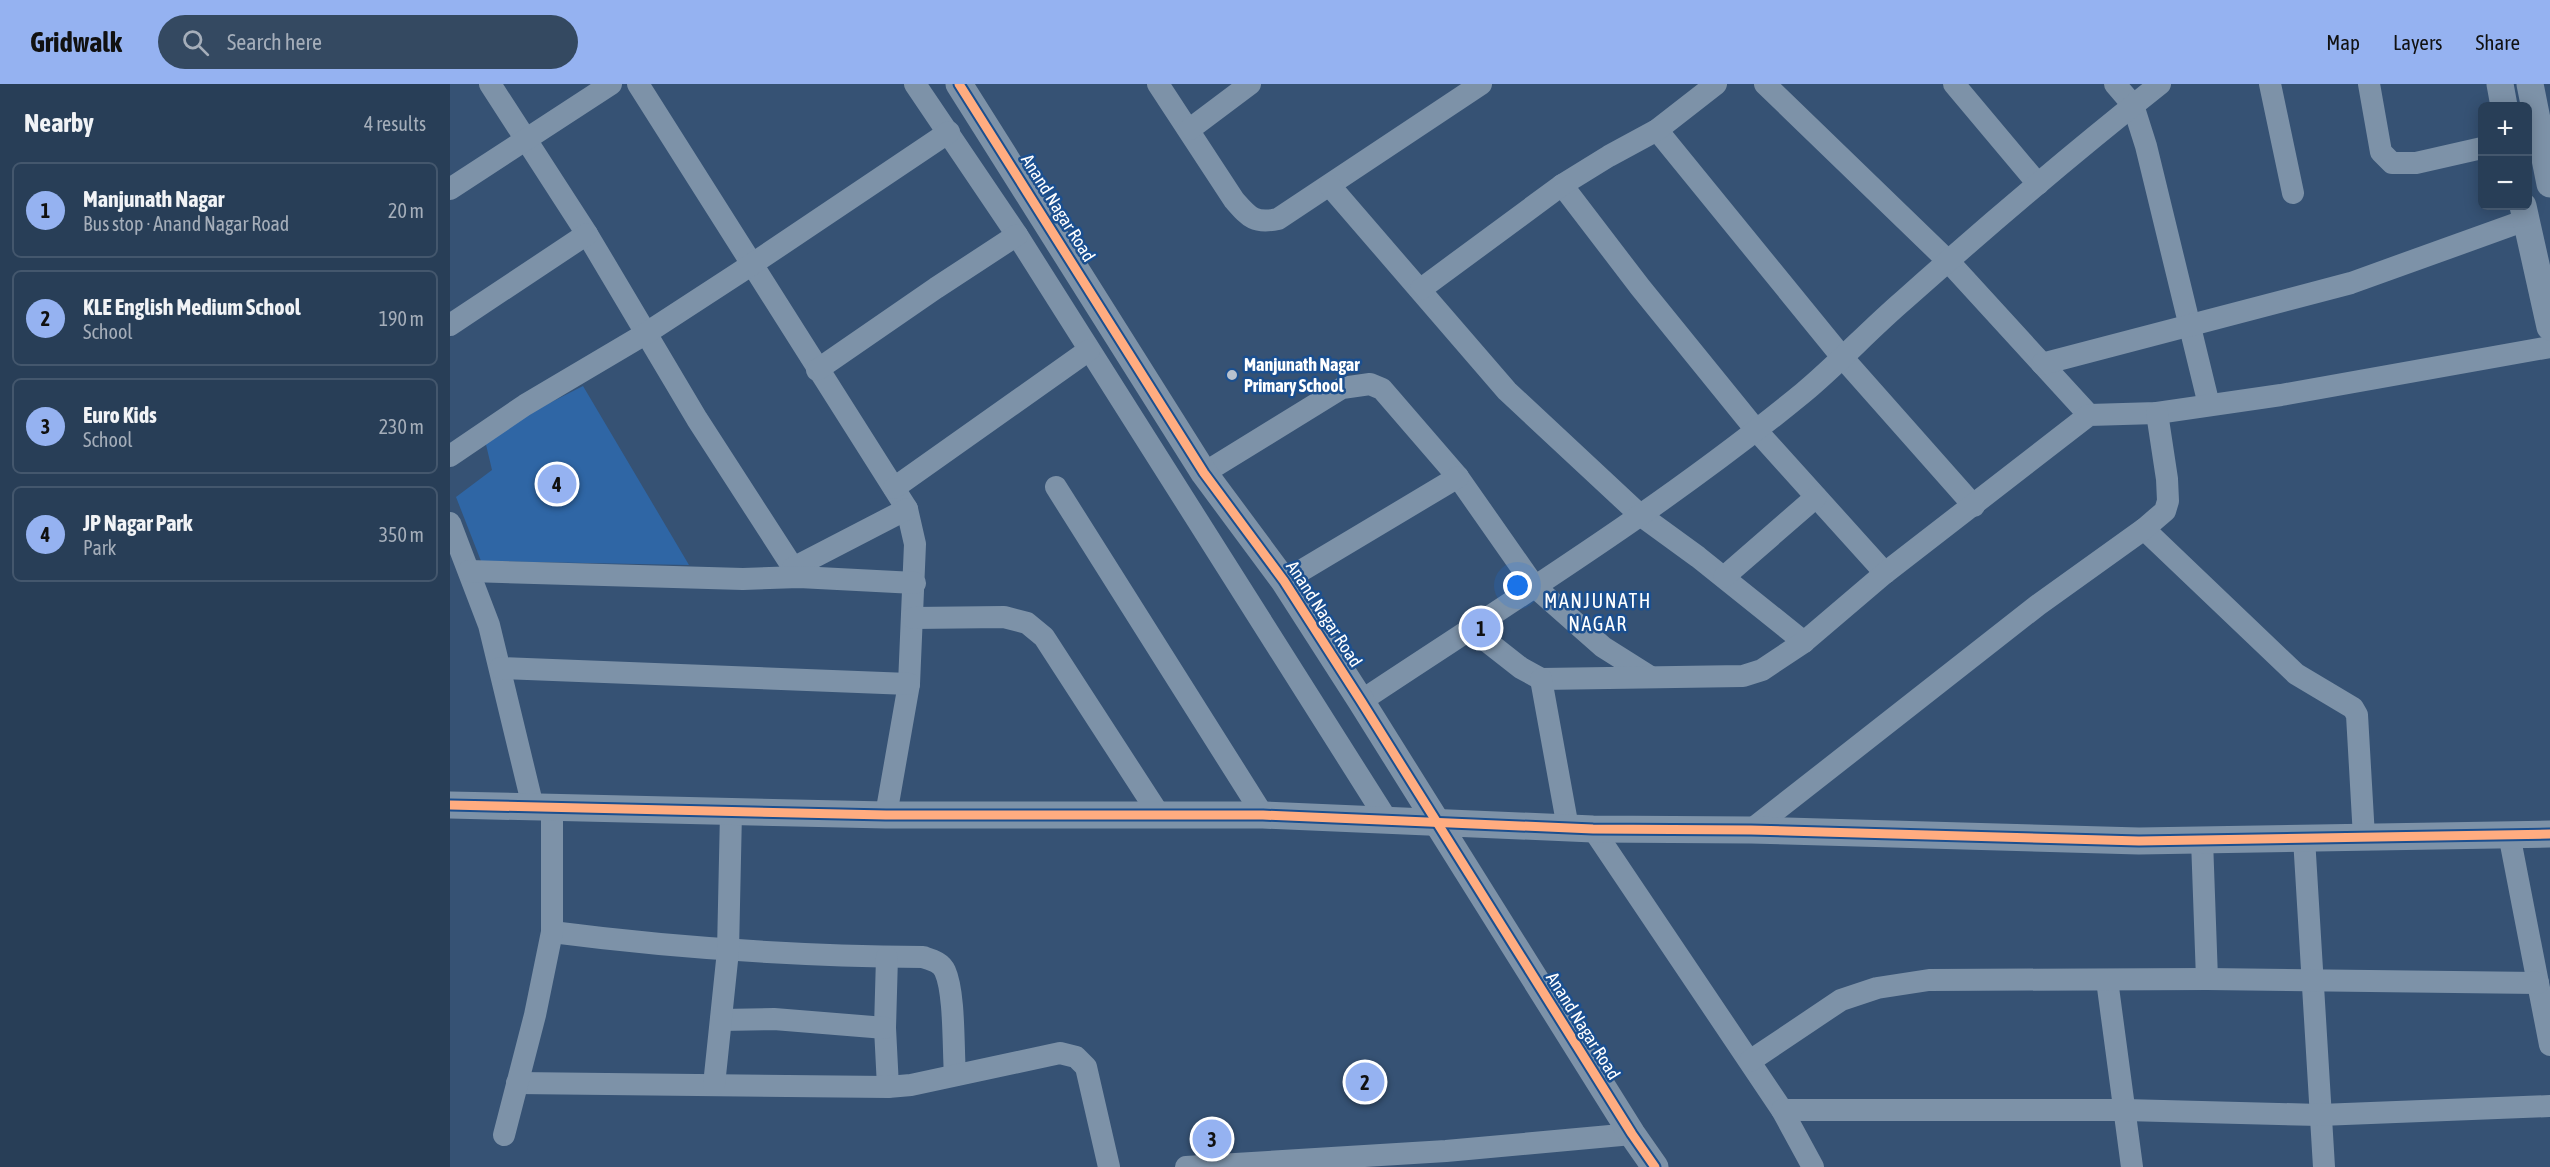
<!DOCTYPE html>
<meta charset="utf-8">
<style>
body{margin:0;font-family:"Asap Condensed",sans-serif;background:#344961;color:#f1f3f6}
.controls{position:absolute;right:18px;top:18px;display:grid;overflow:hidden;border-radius:9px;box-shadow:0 3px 15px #0003}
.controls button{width:54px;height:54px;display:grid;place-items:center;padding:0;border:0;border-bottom:2px solid #44576d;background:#283e57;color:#f1f3f6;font:30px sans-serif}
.you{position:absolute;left:1068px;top:502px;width:21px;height:21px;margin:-15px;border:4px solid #fff;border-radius:50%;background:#1a73e8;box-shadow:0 0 0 9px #1a73e833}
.badge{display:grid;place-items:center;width:39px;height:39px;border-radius:50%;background:#95b2f1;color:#111;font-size:20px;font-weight:700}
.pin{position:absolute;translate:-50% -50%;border:3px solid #fff;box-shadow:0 2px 6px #0006}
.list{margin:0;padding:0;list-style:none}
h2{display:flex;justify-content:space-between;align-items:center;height:78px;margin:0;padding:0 24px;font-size:26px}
h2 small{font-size:20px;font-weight:400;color:#a5aeba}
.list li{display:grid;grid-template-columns:39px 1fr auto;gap:18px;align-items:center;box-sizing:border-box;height:96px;margin:0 12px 12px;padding:0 12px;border:2px solid #44576d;border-radius:9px}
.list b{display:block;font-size:22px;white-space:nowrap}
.list p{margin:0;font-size:20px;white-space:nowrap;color:#a5aeba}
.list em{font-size:20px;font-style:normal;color:#a5aeba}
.icon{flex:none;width:33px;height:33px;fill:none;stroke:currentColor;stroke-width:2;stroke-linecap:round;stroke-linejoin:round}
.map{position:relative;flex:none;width:2100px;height:1083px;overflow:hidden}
header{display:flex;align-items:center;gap:36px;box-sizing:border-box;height:84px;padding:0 30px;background:#95b2f1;color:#111}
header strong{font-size:28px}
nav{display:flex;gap:33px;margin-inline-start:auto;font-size:21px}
.search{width:420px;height:54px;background:#344961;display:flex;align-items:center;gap:15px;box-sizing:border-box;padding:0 21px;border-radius:33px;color:#a5aeba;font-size:22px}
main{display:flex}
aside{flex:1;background:#283e57}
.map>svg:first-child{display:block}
.green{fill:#2f66a5}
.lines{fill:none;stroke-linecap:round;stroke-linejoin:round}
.minor{stroke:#7d92a8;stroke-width:22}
.tertiary{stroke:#7d92a8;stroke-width:27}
.cycleway-casing{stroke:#1b4f8f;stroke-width:13}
.cycleway{stroke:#ffac80;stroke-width:9}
.poi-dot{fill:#b9c2ce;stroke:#1b4f8f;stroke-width:2}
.labels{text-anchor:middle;stroke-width:5;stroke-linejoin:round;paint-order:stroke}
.street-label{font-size:18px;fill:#fff;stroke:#1b4f8f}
.poi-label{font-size:18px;font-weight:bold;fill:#fff;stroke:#1b4f8f;text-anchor:start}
.neighbourhood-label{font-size:20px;letter-spacing:1.5px;fill:#fff;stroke:#1b4f8f}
</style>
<header>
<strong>Gridwalk</strong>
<div class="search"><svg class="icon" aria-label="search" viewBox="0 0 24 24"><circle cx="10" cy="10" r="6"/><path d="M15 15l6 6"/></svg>Search here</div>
<nav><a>Map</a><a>Layers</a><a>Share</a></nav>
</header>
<main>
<aside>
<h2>Nearby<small>4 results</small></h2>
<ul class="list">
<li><span class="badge">1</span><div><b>Manjunath Nagar</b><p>Bus stop · Anand Nagar Road</p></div><em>20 m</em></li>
<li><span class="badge">2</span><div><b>KLE English Medium School</b><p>School</p></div><em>190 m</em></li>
<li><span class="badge">3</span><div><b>Euro Kids</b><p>School</p></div><em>230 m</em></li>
<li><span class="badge">4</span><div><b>JP Nagar Park</b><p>Park</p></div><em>350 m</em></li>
</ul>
</aside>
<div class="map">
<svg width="2100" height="1083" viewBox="0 0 2100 1083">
<rect width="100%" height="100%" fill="#365274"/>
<path class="green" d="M133,302l106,179 -208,-4 -25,-64 36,-27 -8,-34z"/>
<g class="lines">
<g class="minor">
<path d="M40,0l97,150 110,185 102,158"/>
<path d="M188,0l269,425 8,35 -6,140 -23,131"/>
<path d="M465,0l102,151 370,585"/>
<path d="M708,0l76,116c15,17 20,24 44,19l203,-135"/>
<path d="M1315,0l184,178 140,153"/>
<path d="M1504,0l84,100"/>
<path d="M1665,0l18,21 13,41 63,259"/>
<path d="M1820,0l23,109"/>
<path d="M1919,0l12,68 11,11h24l66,-15"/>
<path d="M740,45l60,-45"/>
<path d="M1207,46l185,227 132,149"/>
<path d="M1112,101l78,102 116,143 129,143"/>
<path d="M880,102l177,205 132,123 59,43 106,85"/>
<path d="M0,105l161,-105"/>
<path d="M971,205l141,-104 47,-29 48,-26 59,-46"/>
<path d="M0,241l137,-91"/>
<path d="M1592,280l309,-81 175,-63"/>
<path d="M367,286l119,-82 81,-53"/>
<path d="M0,372l75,-51 120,-71 106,-69 198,-133"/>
<path d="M754,389l138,-85 28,-4 12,5 76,88 77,110 68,60 46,29"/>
<path d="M606,403l207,328"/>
<path d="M444,404l195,-138"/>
<path d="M0,439l39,102 44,182"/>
<path d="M1694,445l152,145 57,34 4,7 7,122"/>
<path d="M343,484l114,-59"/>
<path d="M19,487l274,8 56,-2 116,6"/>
<path d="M1274,493l92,-80"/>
<path d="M834,497l174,-104"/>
<path d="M463,534l91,-1 23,6 17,14 116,179"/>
<path d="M1020,544l51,40 20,11 202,-3 19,-6 42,-28 81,-69 204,-158 68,-2 124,-18 269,-48"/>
<path d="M50,584l409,16"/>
<path d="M1091,595l27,149"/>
<path d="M911,617c149,-99 303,-194 442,-308 35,-29 66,-63 101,-93 83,-74 169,-147 256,-216"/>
<path d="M1143,745l189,281 31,57"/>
<path d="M1301,746l287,-225 106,-76 21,-18 3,-10 -1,-22 -10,-66"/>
<path d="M2059,750l41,211"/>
<path d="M1854,754l20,329"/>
<path d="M1752,756l5,139"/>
<path d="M102,848c123,16 246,24 371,25 9,3 18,5 22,14 10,22 8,78 10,104"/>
<path d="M437,873l-2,71 3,59"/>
<path d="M1657,896l25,187"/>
<path d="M271,936l53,-1 111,9"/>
<path d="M1300,977l91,-61 36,-12 52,-8 278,-1 331,4"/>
<path d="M67,999l371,4 23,-2 149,-32 16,4 10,10 23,100"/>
<path d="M264,1001l14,-134 3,-139"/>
<path d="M1332,1026h343l195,5 230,-9"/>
<path d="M54,1051l31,-120 17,-83v-124"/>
<path d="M736,1083l260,-16 186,-17"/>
</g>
<g class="tertiary">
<path d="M509,0l245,389 80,108 77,120 271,433 23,33"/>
<path d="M2050,0l4,22"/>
<path d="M2080,0l20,100"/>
<path d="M2073,122l27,121"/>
<path d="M0,721l436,10h377l330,14 158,1 388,11 411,-7"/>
</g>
<g class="cycleway-casing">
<g id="cycleway">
<path d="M509,0l245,389 80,108 77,120 271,433 23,33"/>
<path d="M0,721l436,10h377l330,14 158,1 388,11 411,-7"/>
</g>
</g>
<use href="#cycleway" class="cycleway"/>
</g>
<circle class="poi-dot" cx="782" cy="291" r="6"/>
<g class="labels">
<g class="street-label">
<text transform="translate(608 124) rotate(58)" y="6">Anand Nagar Road</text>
<text transform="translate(874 530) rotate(57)" y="6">Anand Nagar Road</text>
<text transform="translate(1133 942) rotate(58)" y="6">Anand Nagar Road</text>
</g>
<g class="poi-label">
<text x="794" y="287">Manjunath Nagar<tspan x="794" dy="21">Primary School</tspan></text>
</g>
<g class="neighbourhood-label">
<text x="1148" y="524">MANJUNATH<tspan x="1148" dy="23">NAGAR</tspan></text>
</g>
</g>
</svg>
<div class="controls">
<button>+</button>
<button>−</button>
</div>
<div class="you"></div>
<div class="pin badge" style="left:1031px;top:544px">1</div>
<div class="pin badge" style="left:915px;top:998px">2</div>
<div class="pin badge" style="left:762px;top:1055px">3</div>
<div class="pin badge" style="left:107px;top:400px">4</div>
</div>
</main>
